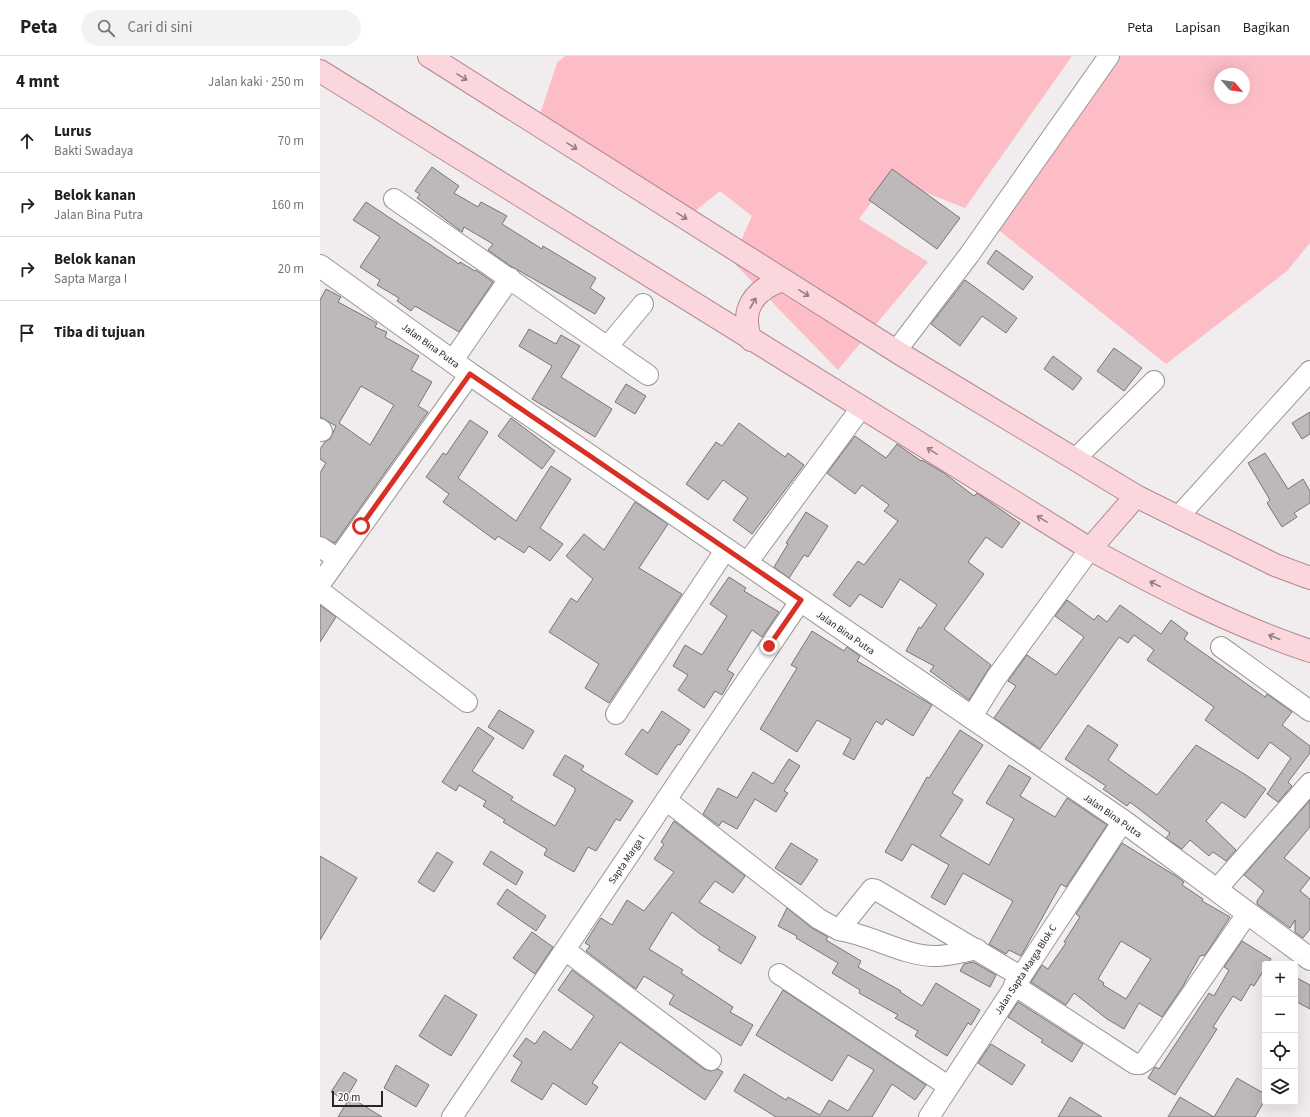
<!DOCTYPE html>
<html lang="id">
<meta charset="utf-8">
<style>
body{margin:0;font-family:"Source Sans 3",sans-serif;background:#f2f2f2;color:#202124}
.controls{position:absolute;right:12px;bottom:12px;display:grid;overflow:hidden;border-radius:4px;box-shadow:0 4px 16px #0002}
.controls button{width:36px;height:36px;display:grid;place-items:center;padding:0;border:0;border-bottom:1px solid #e0e0e0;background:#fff;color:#202124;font:20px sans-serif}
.compass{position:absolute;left:894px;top:12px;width:36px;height:36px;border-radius:50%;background:#fff;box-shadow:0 4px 16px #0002;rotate:119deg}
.scale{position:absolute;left:12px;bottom:10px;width:51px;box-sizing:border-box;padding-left:4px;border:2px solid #272626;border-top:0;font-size:11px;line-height:14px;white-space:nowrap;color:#272626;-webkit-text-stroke:3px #fefafa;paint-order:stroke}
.stop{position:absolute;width:12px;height:12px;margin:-9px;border:3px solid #d93025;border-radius:50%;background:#fff}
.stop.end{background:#d93025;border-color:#fff;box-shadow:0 1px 4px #0008}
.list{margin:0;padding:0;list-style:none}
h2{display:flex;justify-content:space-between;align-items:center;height:52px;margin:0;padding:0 16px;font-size:17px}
h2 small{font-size:13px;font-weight:400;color:#757577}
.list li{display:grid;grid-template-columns:26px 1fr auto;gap:12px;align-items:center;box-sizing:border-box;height:64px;padding:0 16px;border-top:1px solid #e0e0e0}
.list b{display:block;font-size:15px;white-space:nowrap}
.list p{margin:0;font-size:13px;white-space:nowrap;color:#757577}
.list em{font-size:13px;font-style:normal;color:#757577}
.icon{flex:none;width:22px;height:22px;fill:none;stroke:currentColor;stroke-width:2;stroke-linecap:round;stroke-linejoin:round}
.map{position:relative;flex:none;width:990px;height:1061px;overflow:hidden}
header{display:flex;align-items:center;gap:24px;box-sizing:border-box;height:56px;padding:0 20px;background:#fff;border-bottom:1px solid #e0e0e0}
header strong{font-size:19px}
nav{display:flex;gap:22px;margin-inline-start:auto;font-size:14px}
.search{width:280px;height:36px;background:#f2f2f2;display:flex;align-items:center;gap:10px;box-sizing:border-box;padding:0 14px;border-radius:22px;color:#757577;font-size:15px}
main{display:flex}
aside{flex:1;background:#fff}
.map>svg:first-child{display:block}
.green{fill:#fdbdc7;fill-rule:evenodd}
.building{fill:#bdb9ba;stroke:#797575;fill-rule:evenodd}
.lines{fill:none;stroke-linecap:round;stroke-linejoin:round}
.street-casing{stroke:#9b9797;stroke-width:22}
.secondary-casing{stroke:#9b9797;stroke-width:24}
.primary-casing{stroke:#af888e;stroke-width:24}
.street{stroke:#fff;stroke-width:20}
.secondary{stroke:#fff;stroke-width:22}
.primary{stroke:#fbd7dd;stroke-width:22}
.oneway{stroke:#917e82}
.route{stroke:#d93025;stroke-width:5}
.labels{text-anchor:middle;stroke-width:3;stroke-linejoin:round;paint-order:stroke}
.street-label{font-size:10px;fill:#272626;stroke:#fefafa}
</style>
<header>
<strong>Peta</strong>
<div class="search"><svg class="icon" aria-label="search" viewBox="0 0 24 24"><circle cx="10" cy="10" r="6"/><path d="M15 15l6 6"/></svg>Cari di sini</div>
<nav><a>Peta</a><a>Lapisan</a><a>Bagikan</a></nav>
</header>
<main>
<aside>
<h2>4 mnt<small>Jalan kaki · 250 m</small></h2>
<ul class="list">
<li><svg class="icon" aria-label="ahead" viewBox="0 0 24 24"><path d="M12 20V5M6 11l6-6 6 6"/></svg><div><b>Lurus</b><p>Bakti Swadaya</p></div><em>70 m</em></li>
<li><svg class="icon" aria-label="right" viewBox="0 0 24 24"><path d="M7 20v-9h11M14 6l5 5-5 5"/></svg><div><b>Belok kanan</b><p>Jalan Bina Putra</p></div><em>160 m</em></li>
<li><svg class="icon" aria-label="right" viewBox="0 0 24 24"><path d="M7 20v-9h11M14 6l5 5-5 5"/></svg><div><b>Belok kanan</b><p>Sapta Marga I</p></div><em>20 m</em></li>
<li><svg class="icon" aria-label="arrive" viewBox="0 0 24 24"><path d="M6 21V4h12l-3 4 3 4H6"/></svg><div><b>Tiba di tujuan</b></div></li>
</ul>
</aside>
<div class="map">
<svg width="990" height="1061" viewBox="0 0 990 1061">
<rect width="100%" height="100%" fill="#f1eced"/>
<g class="green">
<path d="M245,0h507l-107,152 -76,-30 -30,41 69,43 -90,108 -106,-109 20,-45 -32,-25 -41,33 -143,-98 21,-63z"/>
<path d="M793,0h197v187l-23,28 -121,93 -180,-144zM900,18h24v24h-24z"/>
</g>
<g class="building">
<path d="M112,111l27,19 -5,7 24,14 3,-5 26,14 -5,8 40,25 1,-3 53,32 -6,10 15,10 -10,16 -86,-49 -21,-15 5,-6 -29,-17 -2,5 -45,-34 3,-4 -5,-3z"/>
<path d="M572,113l68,49 -23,31 -68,-49z"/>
<path d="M46,146l93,62 1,-2 15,9 1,-1 17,12 -34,50 -44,-26 -4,5 -14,-10 2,-3 -22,-13 3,-5 -20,-13 20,-30 -27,-17z"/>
<path d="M676,194l37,27 -10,13 -36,-27z"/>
<path d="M645,224l52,38 -11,15 -24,-17 -22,30 -29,-22z"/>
<path d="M6,233l15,8 -3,5 39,21 -2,4 12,5 -2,5 34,19 -8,14 21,12 -14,24 10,6 -93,131 -15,-7v-63l6,-10 -6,-4v-10l5,-7 5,-3 6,-13 -16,-9v-117zM41,330l33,19 -24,40 -31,-22z"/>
<path d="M209,273l27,15 5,-9 19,11 -19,31 51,32 -17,28 -63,-38 20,-33 -33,-20z"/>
<path d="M794,292l28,20 -18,23 -27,-20z"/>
<path d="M733,300l29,22 -9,12 -29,-21z"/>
<path d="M306,328l20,12 -11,18 -20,-12z"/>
<path d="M990,356v22l-8,5 -10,-16z"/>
<path d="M191,362l44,33 -13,18 -44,-33z"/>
<path d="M150,364l18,12 -30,46 58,43 35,-55 20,13 -31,49 23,16 -13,17 -21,-15 -5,7 -26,-17 -3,4 -52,-38 6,-8 -23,-17 17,-24 3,2z"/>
<path d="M419,367l46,34 3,-4 16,12 -52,69 -19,-14 15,-22 -25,-18 -15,20 -22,-16 30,-42 6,4z"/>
<path d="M535,380l31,22 11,-14 24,17 1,-1 22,13 30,23 3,-3 43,30 -18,25 -16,-11 -18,25 16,12 -40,55 47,36 -22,35 -39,-29 4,-5 -28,-15 13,-24 2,1 16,-23 -37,-26 -18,29 -22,-14 -10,13 -17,-12 25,-34 6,4 34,-44 -14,-10 5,-6 -27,-20 -7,9 -28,-21z"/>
<path d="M945,397l23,36 15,-10 7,12v12l-16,10 3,4 -15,10 -15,-24 3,-3 -22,-37z"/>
<path d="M315,446l33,22 -29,44 43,26 -73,109 -24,-15 14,-24 -50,-32 22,-34 6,4 16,-23 -27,-23 18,-22 20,16z"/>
<path d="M486,456l22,14 -20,31 -4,-2 -15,23 -15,-11 14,-23 -2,-1z"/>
<path d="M409,521l17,11 -2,3 35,21 -17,25 -10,-7 -25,40 7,4 -12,21 -7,-4 -11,17 -26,-18 10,-15 -15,-9 12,-21 17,10 25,-39 -17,-12z"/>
<path d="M747,544l27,20 4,-5 9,7 13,-17 41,29 10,-14 17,13 -4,6 81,58 2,-3 25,18 -10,13 28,21v7l-22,29 4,4 -14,16 -11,-8 24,-36 -21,-16 -12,17 -53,-39 9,-13 -67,-47 7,-10 -20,-15 -6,8 -9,-6 -79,112 -46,-31 22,-32 -8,-5 19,-26 29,20 28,-38 -29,-21z"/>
<path d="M0,549l16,12 -16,25z"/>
<path d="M492,575l32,20 3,-4 13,9 -3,5 75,44 -19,31 -27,-17 -4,6 -6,-4 -22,39 -11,-6 8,-15 -34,-19 -20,32 -37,-23 37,-61 -6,-3z"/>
<path d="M179,654l35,21 -11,18 -35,-22z"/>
<path d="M342,655l28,19 -10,15 -2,-1 -21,31 -32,-21 17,-25 6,4z"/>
<path d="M768,669l30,20 -10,15 49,35 39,-50 50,30 20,14 -21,29 -23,-16 -16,19 30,29 -10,11 -13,-9 -4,4 -19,-16 -8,9 -16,-11 4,-5 -40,-31 -3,4 -24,-17 3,-3 -41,-27z"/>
<path d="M158,671l16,11 -22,33 41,26 -2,3 44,26 20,-35v-3l-22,-13 12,-20 19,11 -3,4 52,31 -13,20 -4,-2 -20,32 -8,-4 -14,25 -30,-17 3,-6 -44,-27 2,-2 -22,-14 3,-5 -27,-16 -3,6 -14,-9z"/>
<path d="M640,674l23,15 -31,48 11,7 -23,36 49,29 25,-46 -28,-16 23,-38 22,13 -11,18 35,21 12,-19 40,27 -41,62 -5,-3 -40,72 -12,-6 -3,4 -17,-10 24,-43 -50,-28 -18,32 -14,-8 18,-32 -37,-21 -10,17 -17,-9 42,-75 2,1z"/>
<path d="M469,703l11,7 -16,25 4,2 -12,19 -21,-13 -18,30 -15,-8 -3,5 -16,-12 15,-26 19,10 16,-26 20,12z"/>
<path d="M990,744v27l-26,31 26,20 -10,13 10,8v30l-7,9 -8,-6v-12l-5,8 -33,-24v-3l7,-10 -20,-16z"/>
<path d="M354,765l71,55 -12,17 -18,-12 -16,21 57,35 -15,27 -23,-14 2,-3 -20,-13 -28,-22 -23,37 34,21 -2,3 52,34 -3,5 23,13 -12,21 -72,-42 5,-9 -30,-19 -8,13 -50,-38 4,-5 -5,-3 16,-25 11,7 15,-25 17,11 30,-39 -20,-13 10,-15 -3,-2z"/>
<path d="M471,787l27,17 -17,25 -26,-17z"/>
<path d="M802,787l54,33 8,6 -2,3 21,14 -1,2 28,16 -25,38 -5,1 -17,30 -21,31 -23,-14 -15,26 -17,-10 -33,-26 -8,12 -35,-23 11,-17 6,4 18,-26 -2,-1 16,-25 -4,-3zM801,885l30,18 -25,40 -23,-14 1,-2 -6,-4z"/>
<path d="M171,795l32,21 -7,13 -33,-21z"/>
<path d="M117,796l16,10 -19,30 -16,-10z"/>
<path d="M0,800l37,22 -37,62z"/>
<path d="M187,833l39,27 -10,15 -39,-27z"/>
<path d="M467,852l25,20 16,9 -2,3 35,21 -3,6 43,24 -1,1 22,14 14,-23 44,27 -9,15 -3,-2 -21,33 -32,-20 3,-5 -23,-13 3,-3 -39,-22 1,-3 -28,-17 6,-10 -42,-25 1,-2 -19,-10z"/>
<path d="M212,876l21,15 -18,27 -22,-16z"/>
<path d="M922,885l29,18 -3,5h-3v4l-11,18 -3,-2 -10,17 -8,-5 -20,31 4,2 -42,66 -27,-17 7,-11 4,2 50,-76 5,3 15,-26 -5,-3z"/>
<path d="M653,906l23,13 -6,12 -30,-16 4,-7z"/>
<path d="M252,914l132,99 6,2 8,-2 5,3 -18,28 -85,-58 -28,41 6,4 -12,18 -33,-22 -11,17 -31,-19 11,-19 -9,-6 13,-18 9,6 9,-13 27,19 23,-34 -36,-26z"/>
<path d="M975,921l15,8v24l-15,-8z"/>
<path d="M463,934l143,95 -11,15 -23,-16 -20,33h-96l-42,-26 10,-17 42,26 2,-3 32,18 9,-15 19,11 26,-41 -26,-15 -16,26 -76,-46z"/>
<path d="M125,939l32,20 -26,41 -32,-20z"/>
<path d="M698,946l65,42 -11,18 -31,-20 2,-2 -35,-23z"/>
<path d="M671,988l34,21 -13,20 -34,-22z"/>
<path d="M76,1009l33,20 -13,22 -32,-19z"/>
<path d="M24,1016l13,8 -12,20 -14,-8z"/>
<path d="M917,1022l28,16v6l-10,17h-87l12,-20 34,20z"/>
<path d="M30,1041l32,20h-44z"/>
<path d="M750,1041l32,20h-44z"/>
</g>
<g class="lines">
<g class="street-casing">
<g id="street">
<path d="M74,143l254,176"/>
<path d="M288,290l35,-42"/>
<path d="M576,295l73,-96 140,-199"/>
<path d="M133,304l57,-82"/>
<path d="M0,373l2,2"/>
<path d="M756,402l78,-77"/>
<path d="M858,461l132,-146"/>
<path d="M0,491l18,12"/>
<path d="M427,507l114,-155"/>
<path d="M0,528l150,-210"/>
<path d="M0,535l147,111"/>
<path d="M901,591l89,64"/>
<path d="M296,658l110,-165"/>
<path d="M651,662l25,-40 94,-129"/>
<path d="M346,744l153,119 20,11 33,-41 4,1 144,86"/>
<path d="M896,834l94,-107"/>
<path d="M519,874c33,5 62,25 95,26 14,0 30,-4 43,-7"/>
<path d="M245,894l146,110"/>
<path d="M459,918l169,112"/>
<path d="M694,929l121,79h5l6,-4 101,-146"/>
<path d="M132,1061l349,-517"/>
<path d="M609,1061l194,-296"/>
</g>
</g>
<g class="secondary-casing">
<path id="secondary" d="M0,210l150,108 653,447 187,138"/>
</g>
<g class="primary-casing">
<g id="primary">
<path d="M109,0l470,297 237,143 139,69 35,13"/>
<path d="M0,15l770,478c71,39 143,76 220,102"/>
<path d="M431,284c-12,-31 4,-51 32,-60"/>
<path d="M770,493l46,-53"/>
</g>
</g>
<use href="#street" class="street"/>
<use href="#secondary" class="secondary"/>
<use href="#primary" class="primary"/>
</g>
<defs><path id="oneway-shaft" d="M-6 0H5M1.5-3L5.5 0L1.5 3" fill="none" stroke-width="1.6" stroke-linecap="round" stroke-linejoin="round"/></defs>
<g class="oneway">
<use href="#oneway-shaft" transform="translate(142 21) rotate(32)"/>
<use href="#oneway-shaft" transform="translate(252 90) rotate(32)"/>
<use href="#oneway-shaft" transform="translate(362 160) rotate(32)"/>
<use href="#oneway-shaft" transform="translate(484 237) rotate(32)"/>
<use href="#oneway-shaft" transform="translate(433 247) rotate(-61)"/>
<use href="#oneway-shaft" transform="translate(612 395) rotate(-148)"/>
<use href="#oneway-shaft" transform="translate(722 463) rotate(-148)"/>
<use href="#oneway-shaft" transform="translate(835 528) rotate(-154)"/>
<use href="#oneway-shaft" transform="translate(954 581) rotate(-159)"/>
</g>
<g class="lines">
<path class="route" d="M41,470l109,-152 331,226 -32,46"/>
</g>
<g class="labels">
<g class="street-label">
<text transform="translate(111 289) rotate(36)" y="4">Jalan Bina Putra</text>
<text transform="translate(526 576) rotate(35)" y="4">Jalan Bina Putra</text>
<text transform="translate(793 759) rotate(35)" y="4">Jalan Bina Putra</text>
<text transform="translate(306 803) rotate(-56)" y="4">Sapta Marga I</text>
<text transform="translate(705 913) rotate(-57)" y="4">Jalan Sapta Marga Blok C</text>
</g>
</g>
</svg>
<div class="controls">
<button>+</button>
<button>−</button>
<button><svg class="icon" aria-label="locate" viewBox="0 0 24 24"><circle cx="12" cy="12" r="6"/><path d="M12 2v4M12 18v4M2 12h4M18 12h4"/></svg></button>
<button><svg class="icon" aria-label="layers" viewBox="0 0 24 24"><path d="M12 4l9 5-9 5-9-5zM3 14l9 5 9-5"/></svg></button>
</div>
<svg class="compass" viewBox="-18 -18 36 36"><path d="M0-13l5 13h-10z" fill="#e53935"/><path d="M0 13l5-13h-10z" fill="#757577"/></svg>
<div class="scale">20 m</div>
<div class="stop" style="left:41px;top:470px"></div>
<div class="stop end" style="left:449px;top:590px"></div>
</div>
</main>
